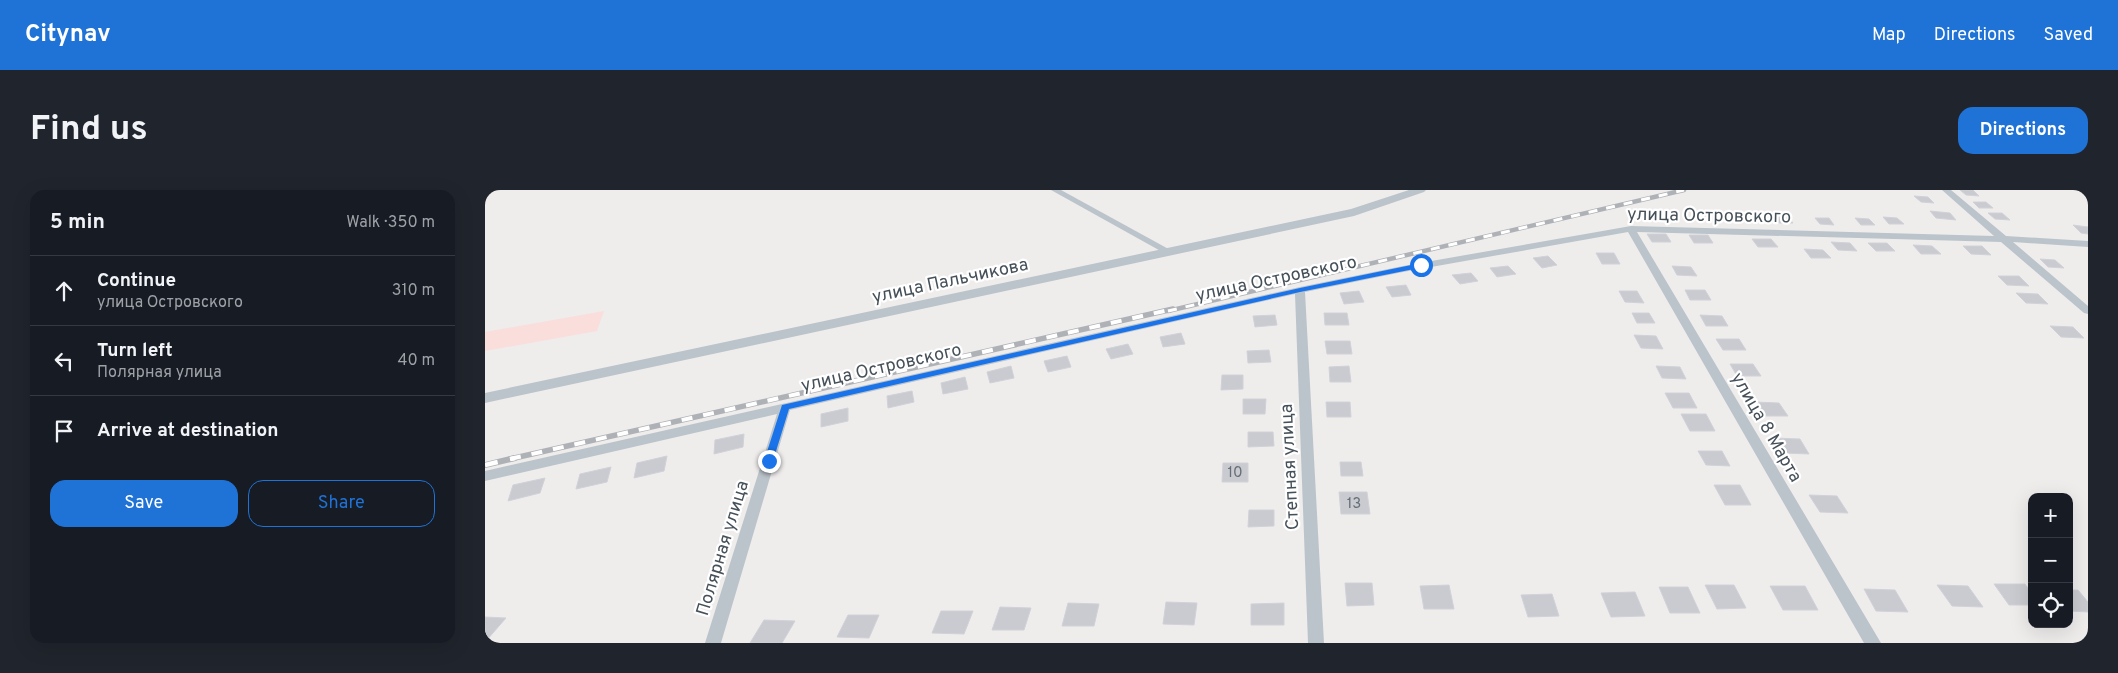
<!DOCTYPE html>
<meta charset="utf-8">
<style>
body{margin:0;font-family:Overpass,sans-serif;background:#20242c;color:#f1f3f6}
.controls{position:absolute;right:15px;bottom:15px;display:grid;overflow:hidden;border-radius:10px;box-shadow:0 5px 20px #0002}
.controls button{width:45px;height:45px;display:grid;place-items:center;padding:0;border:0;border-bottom:1px solid #363941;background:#171b24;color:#f1f3f6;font:25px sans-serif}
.stop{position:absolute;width:15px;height:15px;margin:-11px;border:4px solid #1a73e8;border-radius:50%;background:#fff}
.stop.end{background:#1a73e8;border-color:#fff;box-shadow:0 1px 5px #0008}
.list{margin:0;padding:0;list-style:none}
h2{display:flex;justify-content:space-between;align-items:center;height:65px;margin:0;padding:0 20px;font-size:21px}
h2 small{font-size:16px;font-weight:400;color:#9ea1a6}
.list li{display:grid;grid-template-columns:32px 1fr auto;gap:15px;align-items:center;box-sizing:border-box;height:70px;padding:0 20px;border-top:1px solid #363941}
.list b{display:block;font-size:19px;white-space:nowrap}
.list p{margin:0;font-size:16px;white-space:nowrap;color:#9ea1a6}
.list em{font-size:16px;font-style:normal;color:#9ea1a6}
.actions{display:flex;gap:10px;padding:15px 20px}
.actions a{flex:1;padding:11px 0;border:1px solid #1f72d6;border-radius:15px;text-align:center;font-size:18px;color:#1f72d6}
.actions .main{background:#1f72d6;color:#fff}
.icon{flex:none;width:28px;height:28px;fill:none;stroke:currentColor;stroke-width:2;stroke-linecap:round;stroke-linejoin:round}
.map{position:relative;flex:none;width:1603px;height:453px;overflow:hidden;border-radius:15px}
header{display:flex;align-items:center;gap:30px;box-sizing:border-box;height:70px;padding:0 25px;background:#1f72d6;color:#fff}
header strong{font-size:24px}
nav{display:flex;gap:28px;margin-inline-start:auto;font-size:18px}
.intro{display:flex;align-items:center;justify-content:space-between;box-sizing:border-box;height:120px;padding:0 30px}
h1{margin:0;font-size:35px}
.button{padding:12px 22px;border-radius:15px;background:#1f72d6;color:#fff;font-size:18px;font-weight:700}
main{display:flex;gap:30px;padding:0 30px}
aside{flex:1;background:#171b24;border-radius:15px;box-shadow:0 5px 20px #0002}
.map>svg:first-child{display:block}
.medical{fill:#f9dedc}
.building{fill:#c9cbd1;stroke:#d0d2d8}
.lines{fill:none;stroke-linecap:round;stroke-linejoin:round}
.minor{fill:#bbc4cb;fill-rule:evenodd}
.tertiary{fill:#bbc4cb;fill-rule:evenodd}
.rail-far2-casing{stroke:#aeb2b6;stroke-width:4.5}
.rail-far1-casing{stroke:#aeb2b6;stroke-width:5.5}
.rail-casing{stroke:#aeb2b6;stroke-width:6}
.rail-far2{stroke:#fff;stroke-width:3;stroke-dasharray:9;stroke-linecap:butt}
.rail-far1{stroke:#fff;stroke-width:4;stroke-dasharray:11;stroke-linecap:butt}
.rail{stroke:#fff;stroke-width:4.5;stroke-dasharray:13;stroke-linecap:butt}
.route{fill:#1a73e8}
.labels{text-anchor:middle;stroke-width:4.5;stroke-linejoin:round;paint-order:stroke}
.number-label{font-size:15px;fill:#666f77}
.street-label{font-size:18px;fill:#455059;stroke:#fff}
</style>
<header>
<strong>Citynav</strong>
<nav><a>Map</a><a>Directions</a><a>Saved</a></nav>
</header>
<div class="intro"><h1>Find us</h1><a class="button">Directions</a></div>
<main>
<aside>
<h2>5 min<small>Walk · 350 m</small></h2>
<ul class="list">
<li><svg class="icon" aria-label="ahead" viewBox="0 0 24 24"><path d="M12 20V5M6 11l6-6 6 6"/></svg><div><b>Continue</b><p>улица Островского</p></div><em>310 m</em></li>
<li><svg class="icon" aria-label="left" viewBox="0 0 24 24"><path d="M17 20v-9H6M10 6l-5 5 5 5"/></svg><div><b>Turn left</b><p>Полярная улица</p></div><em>40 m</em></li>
<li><svg class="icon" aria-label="arrive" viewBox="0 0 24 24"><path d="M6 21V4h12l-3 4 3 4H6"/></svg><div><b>Arrive at destination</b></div></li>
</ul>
<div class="actions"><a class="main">Save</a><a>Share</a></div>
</aside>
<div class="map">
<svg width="1603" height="453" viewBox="0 0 1603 453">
<rect width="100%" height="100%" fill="#efecec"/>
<path class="medical" d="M119,121l-7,20 -112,20v-19z"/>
<g class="building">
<path d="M1475,0h13l6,6 -13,-1z"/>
<path d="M1429,6l14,1 6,6 -13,-1z"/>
<path d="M1488,12h13l7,6h-14z"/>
<path d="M1445,21l20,2 6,7 -20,-2z"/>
<path d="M1503,23h14l8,7 -15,-1z"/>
<path d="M1250,25h13l5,7 -14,-1z"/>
<path d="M1289,26l14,1 5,6h-14z"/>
<path d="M1398,27l14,1 7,6h-15z"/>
<path d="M1330,28h14l5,7 -14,-1z"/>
<path d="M1370,28l14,1 6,6h-14z"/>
<path d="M1588,35l15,2v7l-7,-1z"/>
<path d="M1162,44h19l5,8h-19z"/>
<path d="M1204,45h19l5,8h-19z"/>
<path d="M1267,49h19l7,8h-20z"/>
<path d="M1346,52l19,1 7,8 -19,-1z"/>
<path d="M1383,53h19l8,8h-19z"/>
<path d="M1428,55l19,1 9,8h-20z"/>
<path d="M1478,56h19l9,9 -20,-1z"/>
<path d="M1319,59l19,1 8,8h-20z"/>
<path d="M1111,63h18l6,11h-18z"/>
<path d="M1063,66l9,9 -15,3 -9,-10z"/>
<path d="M1555,69l15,1 9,8 -16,-1z"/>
<path d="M1023,76l8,8 -19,3 -7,-9z"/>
<path d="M1187,76l19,1 6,9 -20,-1z"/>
<path d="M986,83l7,8 -18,3 -8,-9z"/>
<path d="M1513,86h21l10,10 -22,-1z"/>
<path d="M921,95l5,10 -19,2 -6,-10z"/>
<path d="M1200,100h20l6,10h-21z"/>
<path d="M874,101l5,11 -20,2 -4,-11z"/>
<path d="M1134,101h18l7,12 -19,-1z"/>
<path d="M1531,103l22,1 10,10 -22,-1z"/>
<path d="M839,123h23l2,12h-24z"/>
<path d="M1147,123h17l6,10h-18z"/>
<path d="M790,125l2,10 -22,2 -2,-11z"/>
<path d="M1215,125l22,1 6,10h-22z"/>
<path d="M1565,136l23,1 11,11 -23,-1z"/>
<path d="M696,143l4,11 -22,3 -3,-10z"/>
<path d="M1149,145l22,1 7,13 -22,-1z"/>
<path d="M1231,149h23l7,11h-23z"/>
<path d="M840,151h25l2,13h-25z"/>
<path d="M643,154l5,10 -22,5 -5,-10z"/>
<path d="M784,160l2,12 -23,1 -1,-12z"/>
<path d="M582,166l4,11 -23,5 -4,-11z"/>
<path d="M1245,174h23l8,12h-24z"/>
<path d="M526,176l3,12 -24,5 -3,-11z"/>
<path d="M864,176l2,16h-21l-1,-15z"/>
<path d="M1171,176l24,1 6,12 -24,-1z"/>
<path d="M737,185h21v14l-22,1z"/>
<path d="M480,187l3,12 -25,5 -2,-11z"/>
<path d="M427,201l2,11 -26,6 -1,-12z"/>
<path d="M1180,203h24l8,15h-24z"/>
<path d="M758,209h23l-1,15h-22z"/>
<path d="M841,212h24l1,15h-24z"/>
<path d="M1270,212l24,1 9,13h-25z"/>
<path d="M363,218v13l-27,6v-13z"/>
<path d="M1196,224h25l9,17h-25z"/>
<path d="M763,242h25l1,14 -26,1z"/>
<path d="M259,244l-1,13 -29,7 1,-14z"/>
<path d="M1289,248l26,1 9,15 -26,-1z"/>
<path d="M1213,261h24l8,15 -24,-1z"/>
<path d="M182,266l-3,15 -30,7 3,-15z"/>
<path d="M855,272h21l2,14h-22z"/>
<path d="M738,273h25v19h-26z"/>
<path d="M126,277l-4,15 -31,7 4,-15z"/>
<path d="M60,288l-5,15 -32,8 5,-16z"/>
<path d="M1229,295h26l11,20h-26z"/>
<path d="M854,302h28l3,22h-29z"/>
<path d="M1324,305l28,1 11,17 -28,-1z"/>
<path d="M764,320h25v16l-26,1z"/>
<path d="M860,393h27l2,22 -27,1z"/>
<path d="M1509,394h31l7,10v11h-23z"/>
<path d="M964,395l5,24h-30l-4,-23z"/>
<path d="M1220,395h29l12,23 -29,1z"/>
<path d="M1452,395l31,1 15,21 -31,-1z"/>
<path d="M1285,396h35l13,24h-35z"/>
<path d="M1174,397h29l12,26h-30z"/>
<path d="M1379,399l31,1 13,22 -32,-1z"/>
<path d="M1584,400h9l10,12v10l-19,-1z"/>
<path d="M1150,402l10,24 -34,1 -10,-24z"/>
<path d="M1067,404l7,22 -31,1 -7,-22z"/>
<path d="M681,412l31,1 -3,22 -31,-1z"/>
<path d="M583,413l31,1 -5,22h-32z"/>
<path d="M799,413v22h-33v-21z"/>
<path d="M515,417l31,1 -7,22h-32z"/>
<path d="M456,421h32l-9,23 -32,-1z"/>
<path d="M363,425h31l-10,23 -32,-1z"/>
<path d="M0,427l21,1 -20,23h-1z"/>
<path d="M279,430l31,1 -13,22h-32z"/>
</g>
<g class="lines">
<g class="minor">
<path d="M566,0h10l113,62 -2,2h-6z"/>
<path d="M1457,0h9l55,46 82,5v6l-75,-5 75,64v8l-4,-1 -83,-71 -364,-10 244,411h-17l-236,-411 -225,40 -98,20 19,351h-16l-13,-349 -505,116 -69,233h-16l72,-229 -292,67v-10l815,-184 103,-21 228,-40 363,10z"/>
</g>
<path class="tertiary" d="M924,0h17l-2,2 -70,24 -869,187v-10l866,-184z"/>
<g class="rail-far2-casing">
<path id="rail-far2" d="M683,121l516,-121"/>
</g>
<g class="rail-far1-casing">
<path id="rail-far1" d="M25,269l663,-150"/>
</g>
<g class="rail-casing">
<path id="rail" d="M0,275l30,-7"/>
</g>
<use href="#rail-far2" class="rail-far2"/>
<use href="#rail-far1" class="rail-far1"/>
<use href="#rail" class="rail"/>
</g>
<path class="route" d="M936,73l3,1v3l-124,25 -511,117 -16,52 -4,3 -5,-3 18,-56 518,-117z"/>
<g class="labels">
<g class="number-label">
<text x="750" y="287">10</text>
<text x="869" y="318">13</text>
</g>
<g class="street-label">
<text transform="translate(1224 25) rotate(1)" y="6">улица Островского</text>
<text transform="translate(791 88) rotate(-12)" y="6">улица Островского</text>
<text transform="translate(465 90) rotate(-12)" y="6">улица Пальчикова</text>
<text transform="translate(396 177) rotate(-13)" y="6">улица Островского</text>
<text transform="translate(1282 237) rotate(60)" y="6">улица 8 Марта</text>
<text transform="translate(804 277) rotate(-93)" y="6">Степная улица</text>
<text transform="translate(237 358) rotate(-73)" y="6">Полярная улица</text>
</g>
</g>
</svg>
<div class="controls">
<button>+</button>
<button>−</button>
<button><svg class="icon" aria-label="locate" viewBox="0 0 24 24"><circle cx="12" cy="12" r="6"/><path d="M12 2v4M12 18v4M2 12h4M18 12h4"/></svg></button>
</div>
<div class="stop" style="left:936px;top:75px"></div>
<div class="stop end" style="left:284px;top:271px"></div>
</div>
</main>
